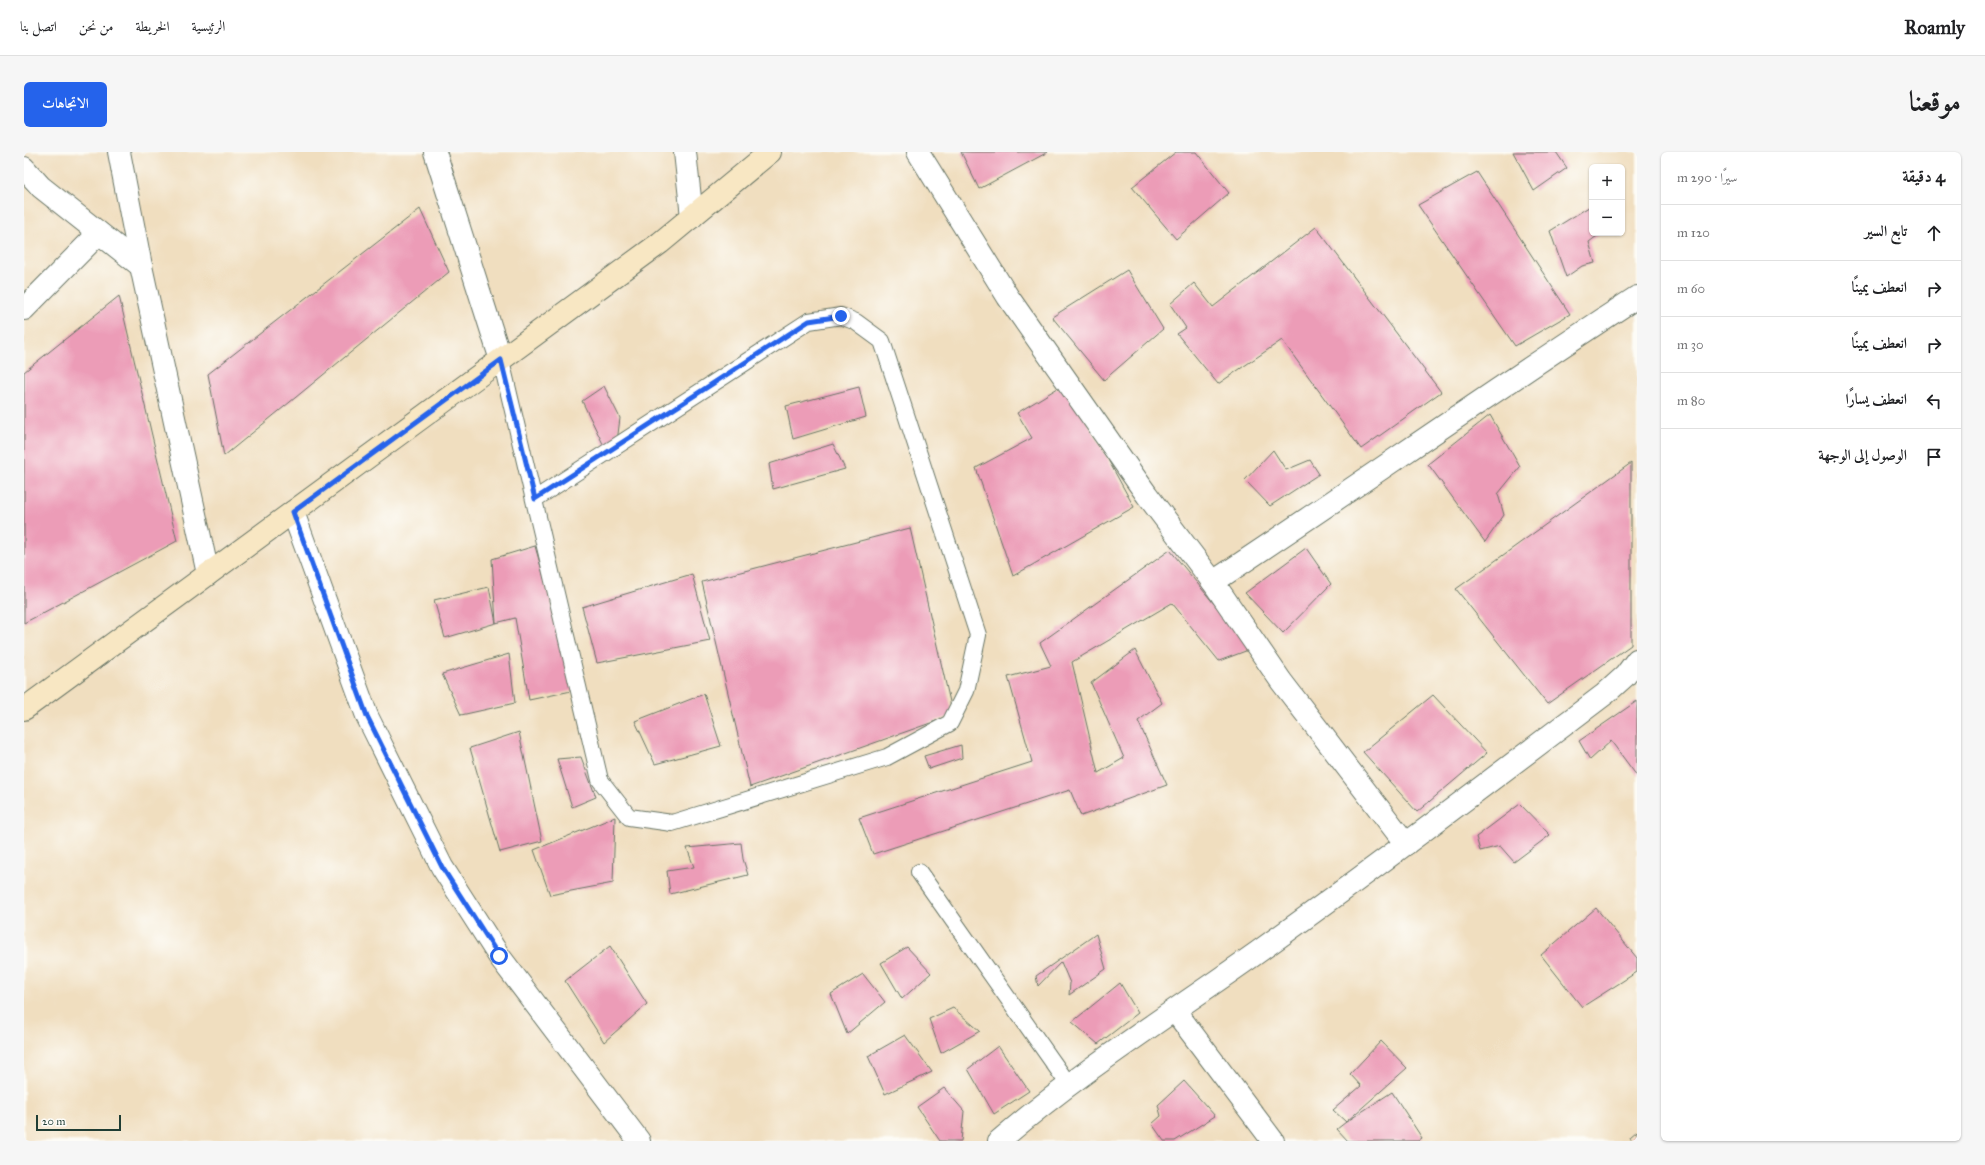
<!DOCTYPE html>
<html lang="ar">
<meta charset="utf-8">
<style>
body{margin:0;font-family:"IM FELL Great Primer",Amiri,serif;background:#f6f6f6;color:#202124;direction:rtl}
.controls{position:absolute;right:12px;top:12px;display:grid;overflow:hidden;border-radius:6px;box-shadow:0 1px 3px #0004}
.controls button{width:36px;height:36px;display:grid;place-items:center;padding:0;border:0;border-bottom:1px solid #e0e0e0;background:#fff;color:#202124;font:20px sans-serif}
.scale{position:absolute;left:12px;bottom:10px;width:85px;box-sizing:border-box;padding-left:4px;border:2px solid #1f3d34;border-top:0;font-size:11px;line-height:14px;white-space:nowrap;color:#1f3d34;-webkit-text-stroke:3px #fdfcf7;paint-order:stroke}
.stop{position:absolute;width:12px;height:12px;margin:-9px;border:3px solid #2563eb;border-radius:50%;background:#fff}
.stop.end{background:#2563eb;border-color:#fff;box-shadow:0 1px 4px #0008}
.list{margin:0;padding:0;list-style:none}
h2{display:flex;justify-content:space-between;align-items:center;height:52px;margin:0;padding:0 16px;font-size:17px}
h2 small{font-size:13px;font-weight:400;color:#757577}
.list li{display:grid;grid-template-columns:26px 1fr auto;gap:12px;align-items:center;box-sizing:border-box;height:56px;padding:0 16px;border-top:1px solid #e0e0e0}
.list b{display:block;font-size:15px;white-space:nowrap}
.list em{font-size:13px;font-style:normal;color:#757577}
.icon{flex:none;width:22px;height:22px;fill:none;stroke:currentColor;stroke-width:2;stroke-linecap:round;stroke-linejoin:round}
.map{position:relative;flex:none;width:1613px;height:989px;overflow:hidden;direction:ltr;border-radius:6px}
header{display:flex;align-items:center;gap:24px;box-sizing:border-box;height:56px;padding:0 20px;background:#fff;border-bottom:1px solid #e0e0e0}
header strong{font-size:19px}
nav{display:flex;gap:22px;margin-inline-start:auto;font-size:14px}
.intro{display:flex;align-items:center;justify-content:space-between;box-sizing:border-box;height:96px;padding:0 24px}
h1{margin:0;font-size:28px}
.button{padding:10px 18px;border-radius:6px;background:#2563eb;color:#fff;font-size:14px;font-weight:700}
main{display:flex;gap:24px;padding:0 24px}
aside{flex:1;background:#fff;border-radius:6px;box-shadow:0 1px 3px #0004}
.map>svg:first-child{display:block}
.building{fill:#ec9cb7}
.lines{fill:none;stroke-linecap:round;stroke-linejoin:round}
.lane-casing{stroke:#687565;stroke-width:18}
.street-casing{stroke:#687565;stroke-width:24}
.secondary-casing{stroke:#687565;stroke-width:24}
.lane{stroke:#fff;stroke-width:16}
.street{stroke:#fff;stroke-width:22}
.secondary{stroke:#f8e7c3;stroke-width:22}
.route{stroke:#2563eb;stroke-width:5}
</style>
<header>
<strong>Roamly</strong>
<nav><a>الرئيسية</a><a>الخريطة</a><a>من نحن</a><a>اتصل بنا</a></nav>
</header>
<div class="intro"><h1>موقعنا</h1><a class="button">الاتجاهات</a></div>
<main>
<aside>
<h2>4 دقيقة<small>سيرًا · 290 m</small></h2>
<ul class="list">
<li><svg class="icon" aria-label="ahead" viewBox="0 0 24 24"><path d="M12 20V5M6 11l6-6 6 6"/></svg><div><b>تابع السير</b></div><em>120 m</em></li>
<li><svg class="icon" aria-label="right" viewBox="0 0 24 24"><path d="M7 20v-9h11M14 6l5 5-5 5"/></svg><div><b>انعطف يمينًا</b></div><em>60 m</em></li>
<li><svg class="icon" aria-label="right" viewBox="0 0 24 24"><path d="M7 20v-9h11M14 6l5 5-5 5"/></svg><div><b>انعطف يمينًا</b></div><em>30 m</em></li>
<li><svg class="icon" aria-label="left" viewBox="0 0 24 24"><path d="M17 20v-9H6M10 6l-5 5 5 5"/></svg><div><b>انعطف يسارًا</b></div><em>80 m</em></li>
<li><svg class="icon" aria-label="arrive" viewBox="0 0 24 24"><path d="M6 21V4h12l-3 4 3 4H6"/></svg><div><b>الوصول إلى الوجهة</b></div></li>
</ul>
</aside>
<div class="map">
<svg width="1613" height="989" viewBox="0 0 1613 989">
<rect width="100%" height="100%" fill="#fdfcf7"/>
<filter id="ink" filterUnits="userSpaceOnUse"><feTurbulence type="fractalNoise" baseFrequency=".025" numOctaves="2"/><feDisplacementMap in="SourceGraphic" scale="8" xChannelSelector="R" yChannelSelector="G"/><feConvolveMatrix kernelMatrix="1 2 1 2 8 2 1 2 1" color-interpolation-filters="sRGB"/></filter>
<filter id="wash" filterUnits="userSpaceOnUse"><feTurbulence type="fractalNoise" baseFrequency=".012" numOctaves="4" result="noise"/><feDisplacementMap in="SourceGraphic" scale="16" xChannelSelector="R" yChannelSelector="G"/><feGaussianBlur stdDeviation="0.9" result="paint"/><feColorMatrix in="noise" values="0 0 0 0 0 0 0 0 0 0 0 0 0 0 0 0 0 1.4 0 .05"/><feComposite in="paint" operator="in"/></filter>
<g filter="url(#wash)">
<rect width="100%" height="100%" fill="#f0debf"/>
<g id="blocks">
<g class="building">
<path d="M937,0h87l-69,37z"/>
<path d="M1152,0h20l33,41 -53,46 -44,-52z"/>
<path d="M1489,0h43l11,16 -33,23z"/>
<path d="M1453,20l93,142 -55,32 -97,-141z"/>
<path d="M1568,53v28h9l-12,9 6,21 -13,3 -16,11 -16,-46z"/>
<path d="M396,57l29,63 -225,184 -16,-82z"/>
<path d="M1292,75l125,165 -80,57 -79,-109 -64,44 -41,-50 9,-6 -16,-24 24,-21 19,24z"/>
<path d="M1103,118l36,59 -59,51 -52,-63z"/>
<path d="M95,144l58,245 -153,82v-251z"/>
<path d="M1042,231l68,124 -121,69 -37,-108 56,-30 -15,-25z"/>
<path d="M580,234l16,32 -3,24 -11,8 -24,-49z"/>
<path d="M835,235l7,30 -73,22 -7,-33z"/>
<path d="M1466,263l30,52 -22,27 6,21 -19,27 -57,-78z"/>
<path d="M809,292l12,25 -72,20 -4,-25z"/>
<path d="M1249,298l13,20 24,-10 9,14 -49,32 -25,-26z"/>
<path d="M1607,311v182l-84,59 -91,-115z"/>
<path d="M886,376l43,187 -203,72 -48,-205z"/>
<path d="M511,394l41,144 -47,10 -14,-82 -19,5 -4,-64z"/>
<path d="M1282,396l25,36 -48,49 -38,-40z"/>
<path d="M1146,398l81,99 -32,12 -47,-58 -100,59 26,111 26,-15 -33,-75 44,-33 27,53 -24,18 29,64 -86,31 -11,-26 -197,64 -14,-36 173,-56 -24,-85 43,-11 -11,-23z"/>
<path d="M668,422l18,67 -113,22 -15,-56z"/>
<path d="M465,435l7,36 -51,15 -11,-38z"/>
<path d="M485,502l6,49 -54,12 -19,-41z"/>
<path d="M680,542l17,52 -66,18 -20,-43z"/>
<path d="M1409,543l54,58 -70,59 -54,-60z"/>
<path d="M1613,549v75l-26,-35 -21,19 -11,-19z"/>
<path d="M495,580l23,109 -42,11 -30,-104z"/>
<path d="M937,593l1,13 -33,11 -5,-13z"/>
<path d="M557,605l15,40 -24,10 -15,-48z"/>
<path d="M1496,652l30,31 -36,27 -14,-16 -20,5 -4,-14z"/>
<path d="M591,665l-2,66 -63,12 -16,-45z"/>
<path d="M717,691l2,16 5,16 -78,19 -3,-23 27,-4 -7,-19z"/>
<path d="M1572,756l41,50v14l-55,35 -41,-52z"/>
<path d="M1072,782l10,35 -37,26 1,-12 -9,-21 -23,24 -2,-10z"/>
<path d="M586,794l37,58 -43,38 -39,-61z"/>
<path d="M883,795l24,26 -29,26 -21,-36z"/>
<path d="M839,822l22,28 -38,32 -16,-40z"/>
<path d="M1096,831l18,30 -40,31 -26,-22z"/>
<path d="M929,856l27,23 -39,22 -12,-34z"/>
<path d="M881,883l27,37 -47,22 -17,-38z"/>
<path d="M1357,889l26,27 -61,54 46,-30 30,46 -4,3h-70l-11,-12 9,-7 -13,-12 28,-24 -11,-12z"/>
<path d="M974,894l31,45 -35,23 -26,-45z"/>
<path d="M1160,929l31,35 -40,25h-11l-12,-17 9,-8 -3,-11z"/>
<path d="M920,936l20,23 -3,30h-21l-23,-34z"/>
<path d="M1613,979v10h-5l-2,-4z"/>
</g>
</g>
</g>
<g filter="url(#ink)">
<use href="#blocks" fill-opacity="0" stroke="#687565" stroke-width="1"/>
<g class="lines">
<g class="lane-casing">
<g id="lane">
<path d="M477,208l99,420 29,37 43,6 215,-66 63,-34 16,-32 12,-56 -96,-294 -26,-19 -15,-6 -32,5 -274,178"/>
<path d="M895,720l150,213"/>
</g>
</g>
<g class="street-casing">
<g id="street">
<path d="M95,0l22,114 67,308"/>
<path d="M411,0l66,208"/>
<path d="M661,0l7,65"/>
<path d="M894,0l90,145 139,198 66,87 68,99 125,163"/>
<path d="M0,16l17,19 100,79"/>
<path d="M0,157l75,-76"/>
<path d="M269,360l74,204 75,151 57,89 140,185"/>
<path d="M1189,430c142,-94 281,-192 424,-285"/>
<path d="M1151,859l98,130"/>
<path d="M975,989c81,-70 172,-127 259,-189 118,-84 232,-171 347,-258l20,-18 12,-16"/>
</g>
</g>
<g class="secondary-casing">
<path id="secondary" d="M0,557l636,-466 110,-91"/>
</g>
<use href="#lane" class="lane"/>
<use href="#street" class="street"/>
<use href="#secondary" class="secondary"/>
</g>
</g>
<g class="lines" filter="url(#ink)">
<path class="route" d="M475,804l-57,-89 -75,-151 -74,-204 208,-152 34,139 274,-178 32,-5"/>
</g>
</svg>
<div class="controls">
<button>+</button>
<button>−</button>
</div>
<div class="scale">20 m</div>
<div class="stop" style="left:475px;top:804px"></div>
<div class="stop end" style="left:817px;top:164px"></div>
</div>
</main>
